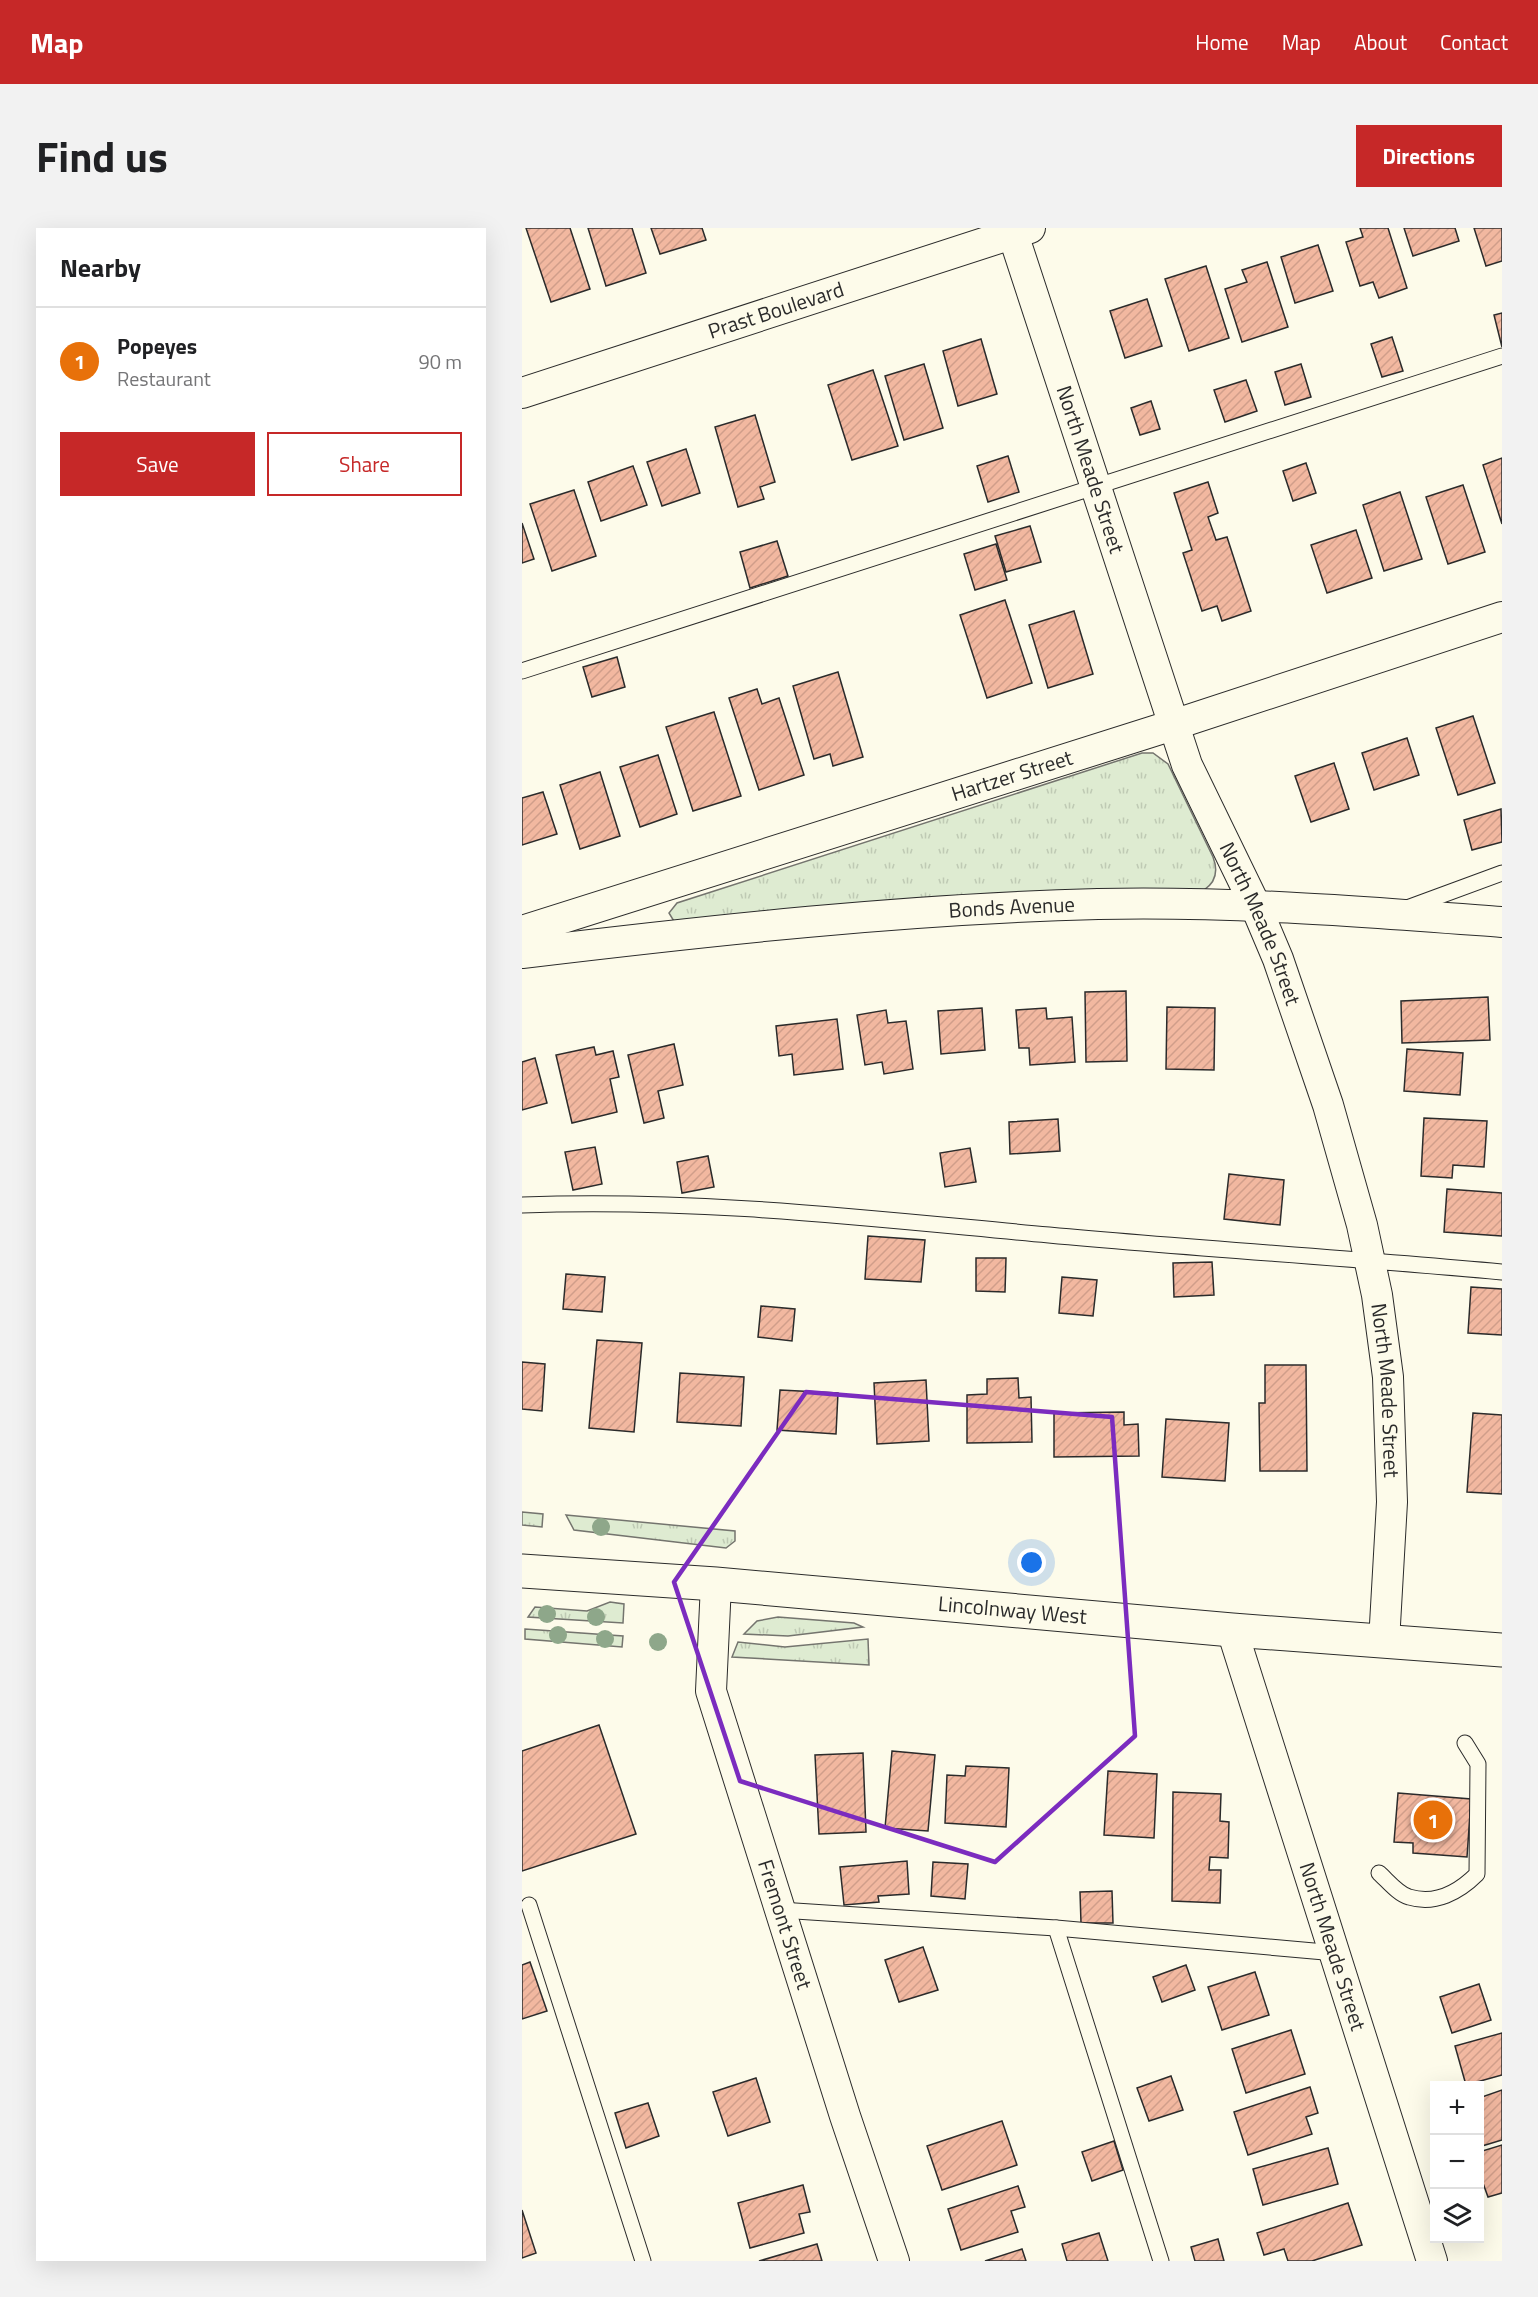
<!DOCTYPE html>
<meta charset="utf-8">
<style>
body{margin:0;font-family:"Titillium Web",sans-serif;background:#f2f2f2;color:#202124}
.controls{position:absolute;right:18px;bottom:18px;display:grid;overflow:hidden;border-radius:0px;box-shadow:0 6px 24px #0002}
.controls button{width:54px;height:54px;display:grid;place-items:center;padding:0;border:0;border-bottom:2px solid #e0e0e0;background:#fff;color:#202124;font:30px sans-serif}
.you{position:absolute;left:510px;top:1335px;width:21px;height:21px;margin:-15px;border:4px solid #fff;border-radius:50%;background:#1a73e8;box-shadow:0 0 0 9px #1a73e833}
.badge{display:grid;place-items:center;width:39px;height:39px;border-radius:50%;background:#c62828;color:#fff;font-size:20px;font-weight:700}
.pin{position:absolute;translate:-50% -50%;border:3px solid #fff;box-shadow:0 2px 6px #0006}
.list{margin:0;padding:0;list-style:none}
h2{display:flex;justify-content:space-between;align-items:center;height:78px;margin:0;padding:0 24px;font-size:26px}
h2 small{font-size:20px;font-weight:400;color:#757577}
.list li{display:grid;grid-template-columns:39px 1fr auto;gap:18px;align-items:center;box-sizing:border-box;height:108px;padding:0 24px;border-top:2px solid #e0e0e0}
.list b{display:block;font-size:22px;white-space:nowrap}
.list p{margin:0;font-size:20px;white-space:nowrap;color:#757577}
.list em{font-size:20px;font-style:normal;color:#757577}
.actions{display:flex;gap:12px;padding:18px 24px}
.actions a{flex:1;padding:14px 0;border:2px solid #c62828;border-radius:0px;text-align:center;font-size:21px;color:#c62828}
.actions .main{background:#c62828;color:#fff}
.icon{flex:none;width:33px;height:33px;fill:none;stroke:currentColor;stroke-width:2;stroke-linecap:round;stroke-linejoin:round}
.map{position:relative;flex:none;width:980px;height:2033px;overflow:hidden;border-radius:0px}
header{display:flex;align-items:center;gap:36px;box-sizing:border-box;height:84px;padding:0 30px;background:#c62828;color:#fff}
header strong{font-size:28px}
nav{display:flex;gap:33px;margin-inline-start:auto;font-size:21px}
.intro{display:flex;align-items:center;justify-content:space-between;box-sizing:border-box;height:144px;padding:0 36px}
h1{margin:0;font-size:42px}
.button{padding:15px 27px;border-radius:0px;background:#c62828;color:#fff;font-size:21px;font-weight:700}
main{display:flex;gap:36px;padding:0 36px}
aside{flex:1;background:#fff;border-radius:0px;box-shadow:0 6px 24px #0002}
.map>svg:first-child{display:block}
.grass{fill:url(#grass-tufts);stroke:#74746e;stroke-width:1.5}
.building{fill:url(#building-hatch);stroke:#2b2b2b;stroke-width:1.5}
.lines{fill:none;stroke-linecap:round;stroke-linejoin:round}
.lane-casing{stroke:#2b2b2b;stroke-width:17}
.street-casing{stroke:#2b2b2b;stroke-width:32}
.primary-casing{stroke:#2b2b2b;stroke-width:35}
.lane{stroke:#fdfbea;stroke-width:15}
.street{stroke:#fdfbea;stroke-width:30}
.primary{stroke:#fdfbea;stroke-width:33}
.tree{fill:#8ea78a}
.marked{fill:none;stroke:#7b2cbf;stroke-width:4.5;stroke-linejoin:round}
.labels{text-anchor:middle;stroke-width:4.5;stroke-linejoin:round;paint-order:stroke}
.street-label{font-size:21px;fill:#2b2b2b;stroke:#fdfbea}
</style>
<header>
<strong>Map</strong>
<nav><a>Home</a><a>Map</a><a>About</a><a>Contact</a></nav>
</header>
<div class="intro"><h1>Find us</h1><a class="button">Directions</a></div>
<main>
<aside>
<h2>Nearby<small></small></h2>
<ul class="list">
<li><span class="badge" style="background:#e8710a">1</span><div><b>Popeyes</b><p>Restaurant</p></div><em>90 m</em></li>
</ul>
<div class="actions"><a class="main">Save</a><a>Share</a></div>
</aside>
<div class="map">
<svg width="980" height="2033" viewBox="0 0 980 2033">
<defs>
<pattern id="grass-tufts" width="24" height="20" patternUnits="userSpaceOnUse" patternTransform="scale(1.5)"><rect width="24" height="20" fill="#deebd1"/><path d="M3 7l-1-3M5 7V3M7 7l1-3M15 17l-1-3M17 17v-4M19 17l1-3" fill="none" stroke="#bfcab4"/></pattern>
<pattern id="building-hatch" width="6" height="6" patternUnits="userSpaceOnUse" patternTransform="scale(1.5)"><rect width="6" height="6" fill="#f2b8a0"/><path d="M-1 1l2-2M0 6l6-6M5 7l2-2" fill="none" stroke="#d09e8a"/></pattern>
</defs>
<rect width="100%" height="100%" fill="#fdfbea"/>
<g class="grass">
<path d="M620,525h11l15,11 45,93c5,13 3,25 -9,33l-529,33 -6,-10 8,-10z"/>
<path d="M0,1284l21,2 -1,13 -20,-2z"/>
<path d="M44,1287l169,16v10l-9,7 -152,-18z"/>
<path d="M88,1374l14,2 -1,19 -95,-6 7,-10 52,4z"/>
<path d="M256,1389l76,6 9,4 -75,9 -44,-2 13,-13z"/>
<path d="M3,1401l98,7 -1,11 -97,-8z"/>
<path d="M346,1411l1,26 -137,-8 6,-15 47,5z"/>
</g>
<g class="building">
<path d="M4,0h44l20,61 -39,13z"/>
<path d="M66,0h44l14,45 -40,13z"/>
<path d="M129,0h51l4,12 -46,14z"/>
<path d="M838,0h28l19,60 -28,10 -6,-16 -13,4 -14,-44 17,-5z"/>
<path d="M882,0h51l4,13 -46,15z"/>
<path d="M952,0h28v33l-16,5z"/>
<path d="M796,17l15,46 -38,12 -14,-46z"/>
<path d="M745,34l21,65 -46,15 -17,-53 22,-7 -5,-12z"/>
<path d="M684,38l23,72 -40,13 -24,-72z"/>
<path d="M625,71l15,47 -37,12 -15,-47z"/>
<path d="M980,85v34l-8,-32z"/>
<path d="M870,109l11,34 -21,6 -11,-33z"/>
<path d="M459,111l16,55 -39,12 -15,-55z"/>
<path d="M402,136l19,64 -39,12 -19,-64z"/>
<path d="M779,136l10,33 -26,8 -10,-33z"/>
<path d="M351,142l25,76 -46,14 -24,-75z"/>
<path d="M724,152l11,31 -32,11 -11,-32z"/>
<path d="M629,173l9,28 -20,6 -9,-27z"/>
<path d="M233,187l20,67 -15,5 4,12 -26,8 -23,-80z"/>
<path d="M164,221l14,44 -38,13 -15,-44z"/>
<path d="M486,228l11,36 -31,10 -11,-36z"/>
<path d="M980,230v66l-19,-59z"/>
<path d="M784,235l10,30 -23,8 -10,-30z"/>
<path d="M111,238l14,39 -46,16 -13,-39z"/>
<path d="M686,254l10,31 -10,4 8,23 11,-3 24,74 -29,10 -5,-15 -15,5 -19,-58 9,-3 -18,-57z"/>
<path d="M941,257l22,67 -37,12 -22,-67z"/>
<path d="M52,262l22,66 -44,15 -22,-67z"/>
<path d="M878,264l22,67 -38,12 -21,-66z"/>
<path d="M0,295l12,36 -12,4z"/>
<path d="M508,298l11,36 -35,10 -11,-36z"/>
<path d="M834,302l16,48 -45,15 -16,-48z"/>
<path d="M255,313l11,35 -38,12 -10,-36z"/>
<path d="M474,316l11,36 -32,10 -11,-36z"/>
<path d="M483,372l27,83 -45,15 -27,-83z"/>
<path d="M552,383l19,63 -45,14 -19,-63z"/>
<path d="M95,429l8,30 -33,10 -9,-30z"/>
<path d="M316,444l25,85 -30,9 -3,-12 -16,5 -21,-73z"/>
<path d="M235,461l5,15 17,-6 25,77 -45,15 -30,-92z"/>
<path d="M192,484l27,84 -48,15 -27,-84z"/>
<path d="M951,488l22,67 -37,12 -22,-67z"/>
<path d="M885,510l12,37 -45,15 -12,-37z"/>
<path d="M136,527l19,59 -37,13 -20,-60z"/>
<path d="M812,535l15,46 -38,13 -16,-46z"/>
<path d="M78,544l20,64 -40,13 -20,-64z"/>
<path d="M21,564l14,42 -35,11v-47z"/>
<path d="M979,581l1,33 -30,8 -8,-30z"/>
<path d="M604,763l1,70 -41,1 -1,-70z"/>
<path d="M966,769l2,43 -88,3 -1,-42z"/>
<path d="M645,779l48,1 -1,62 -48,-1z"/>
<path d="M460,780l3,42 -44,4 -3,-43z"/>
<path d="M524,780l1,11 25,-2 3,45 -45,3 -1,-17h-10l-3,-38z"/>
<path d="M364,782l2,13 18,-2 7,48 -29,5 -2,-12 -17,3 -8,-50z"/>
<path d="M315,791l6,50 -49,6 -2,-21 -13,2 -3,-30z"/>
<path d="M152,816l9,41 -25,6 6,27 -20,5 -16,-68z"/>
<path d="M72,819l2,8 17,-4 6,26 -9,2 7,33 -45,11 -16,-68z"/>
<path d="M885,821l56,4 -3,42 -56,-4z"/>
<path d="M13,830l12,45 -25,7v-48z"/>
<path d="M902,890l63,3 -3,46 -31,-2 -1,13 -31,-2z"/>
<path d="M536,891l2,32 -50,3 -1,-32z"/>
<path d="M73,919l7,37 -29,6 -8,-38z"/>
<path d="M448,920l6,34 -31,5 -5,-34z"/>
<path d="M186,928l6,31 -32,6 -5,-31z"/>
<path d="M707,946l55,6 -4,45 -56,-6z"/>
<path d="M925,961l55,4v43l-58,-4z"/>
<path d="M346,1008l57,4 -4,42 -56,-3z"/>
<path d="M454,1030h30l-1,34 -29,-1z"/>
<path d="M690,1034l2,33 -40,2 -1,-34z"/>
<path d="M44,1046l39,3 -3,35 -39,-3z"/>
<path d="M540,1049l35,3 -4,36 -34,-3z"/>
<path d="M949,1059l31,2v46l-34,-2z"/>
<path d="M239,1078l34,3 -3,32 -34,-4z"/>
<path d="M75,1112l45,3 -8,89 -45,-4z"/>
<path d="M0,1134l23,2 -3,47 -20,-2z"/>
<path d="M743,1137h41l1,106h-47l-1,-68h6z"/>
<path d="M158,1145l64,4 -3,49 -64,-4z"/>
<path d="M496,1150l1,20 12,-1 1,45 -65,1v-48l20,-1v-15z"/>
<path d="M404,1152l3,61 -52,3 -3,-61z"/>
<path d="M258,1162l58,3 -2,41 -59,-4z"/>
<path d="M602,1184v13l14,-1 1,32 -85,1v-44z"/>
<path d="M951,1185l29,2v79l-35,-2z"/>
<path d="M644,1191l63,4 -4,58 -63,-4z"/>
<path d="M77,1497l37,109 -114,37v-120z"/>
<path d="M370,1523l43,4 -7,76 -43,-3z"/>
<path d="M341,1525l3,79 -47,2 -4,-79z"/>
<path d="M444,1538l43,2 -3,59 -61,-4 2,-48 18,1z"/>
<path d="M586,1543l49,3 -3,64 -50,-3z"/>
<path d="M651,1564l48,2 -1,27 9,1 -1,36 -18,-1 -1,13h12l-1,33 -48,-2z"/>
<path d="M876,1565l73,6 -4,58 -54,-4v-10l-19,-1z"/>
<path d="M385,1633l2,33 -31,2 1,6 -35,3 -4,-38z"/>
<path d="M411,1634l35,2 -3,35 -34,-3z"/>
<path d="M590,1663l1,32h-32l-1,-31z"/>
<path d="M401,1719l15,43 -39,12 -14,-42z"/>
<path d="M8,1734l17,49 -25,8v-54z"/>
<path d="M664,1737l9,25 -33,12 -9,-25z"/>
<path d="M733,1744l14,43 -47,15 -14,-43z"/>
<path d="M957,1756l12,36 -39,13 -12,-36z"/>
<path d="M769,1802l14,44 -59,19 -14,-44z"/>
<path d="M980,1805v42l-36,10 -11,-39z"/>
<path d="M649,1848l12,34 -34,11 -12,-33z"/>
<path d="M234,1850l14,44 -42,14 -15,-44z"/>
<path d="M788,1859l8,26 -12,4 6,17 -64,21 -14,-43z"/>
<path d="M980,1862v50l-20,6 -3,-8v-40z"/>
<path d="M126,1875l11,33 -33,12 -11,-35z"/>
<path d="M480,1893l15,44 -75,25 -15,-44z"/>
<path d="M592,1913l9,29 -31,11 -10,-29z"/>
<path d="M980,1917v48l-14,4 -9,-25v-20z"/>
<path d="M806,1920l10,36 -75,21 -10,-36z"/>
<path d="M281,1957l7,27 -11,2 5,19 -54,15 -12,-45z"/>
<path d="M496,1958l7,21 -14,4 7,21 -57,18 -13,-41z"/>
<path d="M826,1975l14,42 -50,16h-24l-4,-12 -20,6 -7,-22z"/>
<path d="M0,1982l14,43 -14,5z"/>
<path d="M577,2005l9,28h-41l-5,-17z"/>
<path d="M696,2011l6,22h-29l-4,-14z"/>
<path d="M295,2016l5,17h-63z"/>
<path d="M500,2021l4,12h-41z"/>
</g>
<g class="lines">
<g class="lane-casing">
<g id="lane">
<path d="M0,443l980,-315"/>
<path d="M885,680l95,-35"/>
<path d="M0,977c177,-7 351,14 527,30 151,14 302,23 453,37"/>
<path d="M857,1645c8,7 19,21 30,24 26,8 50,-5 68,-23l1,-110 -13,-21"/>
<path d="M7,1677l114,356"/>
<path d="M258,1682l276,18 280,25"/>
<path d="M534,1700l105,333"/>
</g>
</g>
<g class="street-casing">
<g id="street">
<path id="s1" d="M489,0l176,537 69,142 22,52 50,146 34,120 15,70 11,82 4,125 -8,140"/>
<path id="s2" d="M0,165l508,-165"/>
<path id="s3" d="M0,703l651,-206 329,-108"/>
<path id="s4" d="M0,725c191,-23 383,-44 576,-49 135,-3 270,8 404,18"/>
<path id="s5" d="M194,1356l-5,107 134,425 49,145"/>
<path id="s6" d="M710,1402l200,631"/>
</g>
</g>
<g class="primary-casing">
<g id="primary">
<path id="s7" d="M0,1343l194,13 516,46 270,20"/>
</g>
</g>
<use href="#lane" class="lane"/>
<use href="#street" class="street"/>
<use href="#primary" class="primary"/>
</g>
<g class="tree">
<circle cx="79" cy="1299" r="9"/>
<circle cx="25" cy="1386" r="9"/>
<circle cx="74" cy="1389" r="9"/>
<circle cx="36" cy="1407" r="9"/>
<circle cx="83" cy="1411" r="9"/>
<circle cx="136" cy="1414" r="9"/>
</g>
<path class="marked" d="M284,1164l306,25 23,319 -140,126 -255,-81 -66,-199z"/>
<g class="labels">
<g class="street-label">
<text dy="7" stroke="none"><textPath href="#s2" startOffset="267">Prast Boulevard</textPath></text>
<text dy="7" stroke="none"><textPath href="#s1" startOffset="254">North Meade Street</textPath></text>
<text dy="7" stroke="none"><textPath href="#s3" startOffset="514">Hartzer Street</textPath></text>
<text dy="7" stroke="none"><textPath href="#s4" startOffset="492">Bonds Avenue</textPath></text>
<text dy="7" stroke="none"><textPath href="#s1" startOffset="740">North Meade Street</textPath></text>
<text dy="7" stroke="none"><textPath href="#s1" startOffset="1226">North Meade Street</textPath></text>
<text dy="7" stroke="none"><textPath href="#s7" startOffset="492">Lincolnway West</textPath></text>
<text dy="7" stroke="none"><textPath href="#s5" startOffset="352">Fremont Street</textPath></text>
<text dy="7" stroke="none"><textPath href="#s6" startOffset="332">North Meade Street</textPath></text>
</g>
</g>
</svg>
<div class="controls">
<button>+</button>
<button>−</button>
<button><svg class="icon" aria-label="layers" viewBox="0 0 24 24"><path d="M12 4l9 5-9 5-9-5zM3 14l9 5 9-5"/></svg></button>
</div>
<div class="you"></div>
<div class="pin badge" style="left:911px;top:1592px;background:#e8710a">1</div>
</div>
</main>
